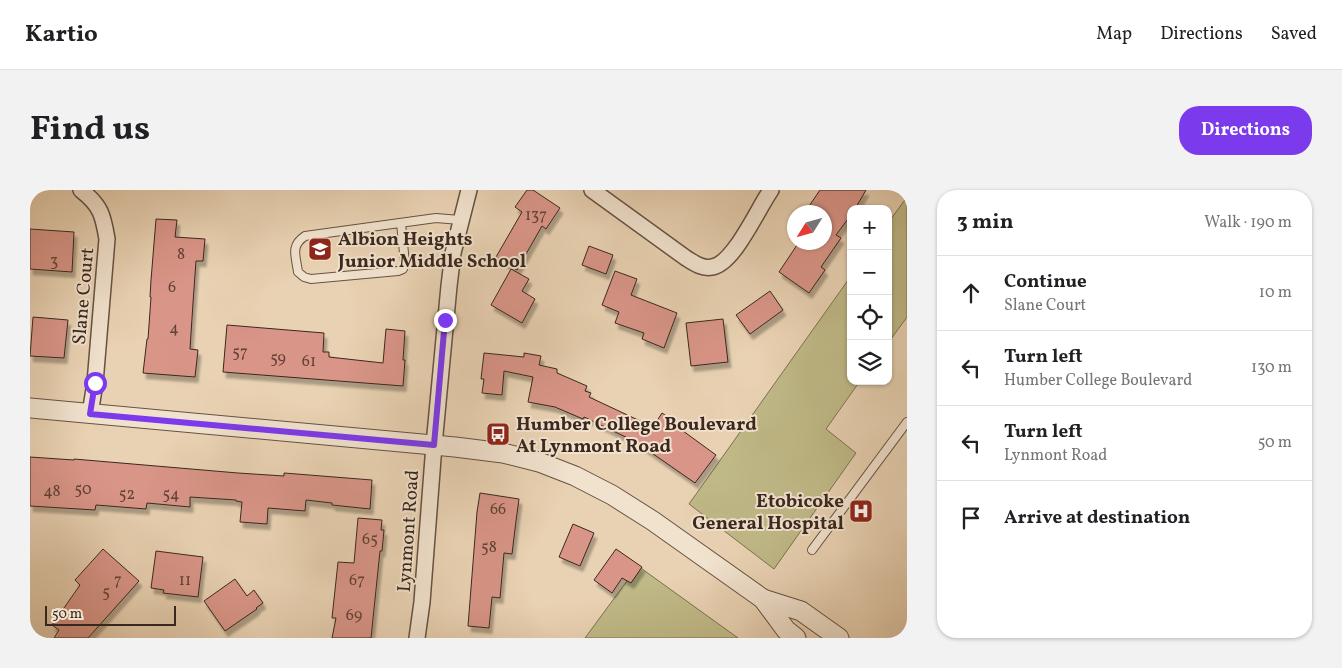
<!DOCTYPE html>
<meta charset="utf-8">
<style>
body{margin:0;font-family:Vollkorn,serif;background:#f2f2f2;color:#202124}
.controls{position:absolute;right:15px;top:15px;display:grid;overflow:hidden;border-radius:10px;box-shadow:0 1px 4px #0004}
.controls button{width:45px;height:45px;display:grid;place-items:center;padding:0;border:0;border-bottom:1px solid #e0e0e0;background:#fff;color:#202124;font:25px sans-serif}
.compass{position:absolute;left:757px;top:15px;width:45px;height:45px;border-radius:50%;background:#fff;box-shadow:0 1px 4px #0004;rotate:233deg}
.scale{position:absolute;left:15px;bottom:12px;width:131px;box-sizing:border-box;padding-left:5px;border:2px solid #3a271e;border-top:0;font-size:14px;line-height:18px;white-space:nowrap;color:#3a271e;-webkit-text-stroke:4px #f1e2ce;paint-order:stroke}
.stop{position:absolute;width:15px;height:15px;margin:-11px;border:4px solid #7c3aed;border-radius:50%;background:#fff}
.stop.end{background:#7c3aed;border-color:#fff;box-shadow:0 1px 5px #0008}
.list{margin:0;padding:0;list-style:none}
h2{display:flex;justify-content:space-between;align-items:center;height:65px;margin:0;padding:0 20px;font-size:21px}
h2 small{font-size:16px;font-weight:400;color:#757577}
.list li{display:grid;grid-template-columns:32px 1fr auto;gap:15px;align-items:center;box-sizing:border-box;height:75px;padding:0 20px;border-top:1px solid #e0e0e0}
.list b{display:block;font-size:19px;white-space:nowrap}
.list p{margin:0;font-size:16px;white-space:nowrap;color:#757577}
.list em{font-size:16px;font-style:normal;color:#757577}
.icon{flex:none;width:28px;height:28px;fill:none;stroke:currentColor;stroke-width:2;stroke-linecap:round;stroke-linejoin:round}
.map{position:relative;flex:none;width:877px;height:448px;overflow:hidden;border-radius:20px}
header{display:flex;align-items:center;gap:30px;box-sizing:border-box;height:70px;padding:0 25px;background:#fff;border-bottom:1px solid #e0e0e0}
header strong{font-size:24px}
nav{display:flex;gap:28px;margin-inline-start:auto;font-size:18px}
.intro{display:flex;align-items:center;justify-content:space-between;box-sizing:border-box;height:120px;padding:0 30px}
h1{margin:0;font-size:35px}
.button{padding:12px 22px;border-radius:20px;background:#7c3aed;color:#fff;font-size:18px;font-weight:700}
main{display:flex;gap:30px;padding:0 30px}
aside{flex:1;background:#fff;border-radius:20px;box-shadow:0 1px 4px #0004}
.map>svg:first-child{display:block}
.green{fill:#bfb987;stroke:#7c7052}
.building{fill:#d99588;stroke:#3a271e;filter:url(#shadow)}
.lines{fill:none;stroke-linecap:round;stroke-linejoin:round}
.service-casing{stroke:#665243;stroke-width:10}
.minor-casing{stroke:#665243;stroke-width:18}
.tertiary-casing{stroke:#665243;stroke-width:21}
.service{stroke:#f1e2ce;stroke-width:8}
.minor{stroke:#f1e2ce;stroke-width:15}
.tertiary{stroke:#f1e2ce;stroke-width:19}
.route{stroke:#7c3aed;stroke-width:6}
.labels{text-anchor:middle;stroke-width:4;stroke-linejoin:round;paint-order:stroke}
.number-label{font-size:16px;fill:#624238}
.poi-label{font-size:19px;font-weight:bold;fill:#3a271e;stroke:#f1e2ce;text-anchor:start}
.street-label{font-size:19px;fill:#3a271e;stroke:#f1e2ce}
</style>
<header>
<strong>Kartio</strong>
<nav><a>Map</a><a>Directions</a><a>Saved</a></nav>
</header>
<div class="intro"><h1>Find us</h1><a class="button">Directions</a></div>
<main>
<div class="map">
<svg width="877" height="448" viewBox="0 0 877 448">
<defs>
<filter id="shadow"><feDropShadow dx="3" dy="5.5" stdDeviation="1" flood-color="#0004"/></filter>
</defs>
<rect width="100%" height="100%" fill="#e9d2b3"/>
<filter id="stains"><feTurbulence type="fractalNoise" baseFrequency=".004" numOctaves="4"/><feColorMatrix values="0 0 0 0 .2 0 0 0 0 .09 0 0 0 0 .02 0 0 0 .5 -.17"/></filter>
<radialGradient id="worn" r=".72"><stop offset=".6" stop-color="#630" stop-opacity="0"/><stop offset="1" stop-color="#630" stop-opacity=".3"/></radialGradient>
<g class="green">
<path d="M877,7v120l-19,26v-120z"/>
<path d="M821,86v105h9l-34,48 30,24 -82,116 -85,-65z"/>
<path d="M608,376l100,72h-153z"/>
</g>
<g class="building">
<path d="M497,0h6l27,18 -14,21 -4,-3 -25,44 -21,-13 26,-45 -7,-5z"/>
<path d="M790,0h46l-11,19h-4v6l-15,20 5,3 -20,29 4,3 -16,23 -30,-21 20,-30h25v-30h-19z"/>
<path d="M126,29l21,1 -2,17 30,2 -2,22h-7l-3,42 -3,46 8,1 -3,27 -52,-4 4,-34h1l3,-42h-1l1,-17z"/>
<path d="M0,39l44,3 -2,40 -42,-3z"/>
<path d="M559,56l24,9 -7,19 -24,-9z"/>
<path d="M481,79l18,10 -7,12 13,8 -13,24 -31,-18z"/>
<path d="M585,81l22,8 -6,16 46,18 -13,35 -22,-9 2,-6 -29,-10 4,-11 -17,-7z"/>
<path d="M740,101l13,19 -33,24 -14,-19z"/>
<path d="M3,127l35,3 -4,38 -34,-2z"/>
<path d="M693,129l5,43 -37,4 -5,-43z"/>
<path d="M197,135l97,8 -1,19h6v5l54,6 3,-34 19,2 -2,29h2l-2,26 -180,-14z"/>
<path d="M454,163l40,4v-4l17,3 -2,9 18,4v4l30,13 -2,5 6,2 -2,4 64,30 9,-14 19,13 -2,2 37,27 -21,28 -59,-41 -52,-25 -1,2 -28,-12 -27,-5 5,-25 -29,-6 -2,24 -20,-2 2,-14h-3z"/>
<path d="M0,267l44,3v-1l164,14 46,3v-3l88,7 -2,29 -38,-4v-2l-26,-3 -1,11 -37,-3 -1,16 -27,-2 2,-20 -6,-1v-1l-46,-3v10l-43,-4 -1,6 -50,-4 -1,5 -65,-4z"/>
<path d="M450,303l39,6 -3,22 -4,33 -8,-1 -4,45 -8,-1 -3,31 -21,-2 9,-114z"/>
<path d="M328,328l24,2 -1,10h3l-2,21h-2l-9,87h-39l4,-20h-4l6,-56 16,1z"/>
<path d="M543,334l21,9 -14,33 -21,-9z"/>
<path d="M73,359l36,32 -51,57h-34l5,-8 -7,-5 28,-40 -5,-5z"/>
<path d="M586,359l26,18 -11,16 -9,-5 -10,15 -18,-13z"/>
<path d="M126,361l47,6 -5,40 -35,-4 1,-3 -13,-2z"/>
<path d="M205,389l12,17 7,-6 9,13 -7,5 1,1 -32,22 -21,-30z"/>
</g>
<g class="lines">
<g class="service-casing">
<g id="service">
<path d="M371,33l4,40 -2,6 -5,2 -87,8 -7,-2 -6,-5c-2,-16 -8,-26 7,-36l131,-18 24,2"/>
<path d="M782,360l95,-128"/>
</g>
</g>
<g class="minor-casing">
<g id="minor">
<path d="M51,0c20,16 22,25 26,49l-12,144 -5,31"/>
<path d="M562,0l94,68c8,5 16,11 26,9 22,-3 46,-59 59,-77"/>
<path d="M387,448l5,-36 12,-157 15,-159 4,-33 16,-63"/>
</g>
</g>
<g class="tertiary-casing">
<g id="tertiary">
<path d="M0,218l425,39 48,6 36,9 36,14 37,19 41,26 110,78 23,31 10,8"/>
<path d="M733,409l38,12 38,27"/>
</g>
</g>
<use href="#service" class="service"/>
<use href="#minor" class="minor"/>
<use href="#tertiary" class="tertiary"/>
</g>
<g class="lines">
<path class="route" d="M65,193l-5,31 344,31 11,-125"/>
</g>
<defs>
<g id="school-square" transform="scale(1.25)"><rect x="-9" y="-9" width="18" height="18" rx="4" fill="#8f2418" stroke="#f1e2ce"/><path d="M0-5L7-2L0 1L-7-2ZM-4 1L0 2.5L4 1V4Q0 6-4 4Z" fill="#fff"/></g>
<g id="bus-square" transform="scale(1.25)"><rect x="-9" y="-9" width="18" height="18" rx="4" fill="#8f2418" stroke="#f1e2ce"/><path d="M-5-6H5V4H4V6H2V4H-2V6H-4V4H-5ZM-3.5-4V0h7V-4ZM-3.5 1.2v1.5H-2V1.2ZM2 1.2v1.5H3.5V1.2Z" fill="#fff"/></g>
<g id="hospital-square" transform="scale(1.25)"><rect x="-9" y="-9" width="18" height="18" rx="4" fill="#8f2418" stroke="#f1e2ce"/><path d="M-5-5h3v3.5h4V-5h3V5h-3V1.5h-4V5h-3Z" fill="#fff"/></g>
</defs>
<g fill-rule="evenodd">
<use href="#school-square" x="290" y="59"/>
<use href="#bus-square" x="468" y="244"/>
<use href="#hospital-square" x="831" y="321"/>
</g>
<g class="labels">
<g class="number-label">
<text x="506" y="30">137</text>
<text x="151" y="69">8</text>
<text x="24" y="76">3</text>
<text x="142" y="102">6</text>
<text x="144" y="143">4</text>
<text x="210" y="167">57</text>
<text x="248" y="173">59</text>
<text x="279" y="176">61</text>
<text x="53" y="304">50</text>
<text x="22" y="306">48</text>
<text x="97" y="309">52</text>
<text x="141" y="309">54</text>
<text x="468" y="324">66</text>
<text x="340" y="354">65</text>
<text x="459" y="362">58</text>
<text x="88" y="395">7</text>
<text x="155" y="395">11</text>
<text x="327" y="395">67</text>
<text x="76" y="407">5</text>
<text x="324" y="430">69</text>
</g>
<g class="poi-label">
<text x="308" y="55">Albion Heights<tspan x="308" dy="22">Junior Middle School</tspan></text>
<text x="486" y="240">Humber College Boulevard<tspan x="486" dy="22">At Lynmont Road</tspan></text>
<text x="814" y="317" text-anchor="end">Etobicoke<tspan x="814" dy="22">General Hospital</tspan></text>
</g>
<g class="street-label">
<text transform="translate(52 106) rotate(-85)" y="7">Slane Court</text>
<text transform="translate(377 341) rotate(-86)" y="7">Lynmont Road</text>
</g>
</g>
<rect width="100%" height="100%" filter="url(#stains)"/>
<rect width="100%" height="100%" fill="url(#worn)"/>
</svg>
<div class="controls">
<button>+</button>
<button>−</button>
<button><svg class="icon" aria-label="locate" viewBox="0 0 24 24"><circle cx="12" cy="12" r="6"/><path d="M12 2v4M12 18v4M2 12h4M18 12h4"/></svg></button>
<button><svg class="icon" aria-label="layers" viewBox="0 0 24 24"><path d="M12 4l9 5-9 5-9-5zM3 14l9 5 9-5"/></svg></button>
</div>
<svg class="compass" viewBox="-18 -18 36 36"><path d="M0-13l5 13h-10z" fill="#e53935"/><path d="M0 13l5-13h-10z" fill="#757577"/></svg>
<div class="scale">50 m</div>
<div class="stop" style="left:65px;top:193px"></div>
<div class="stop end" style="left:415px;top:130px"></div>
</div>
<aside>
<h2>3 min<small>Walk · 190 m</small></h2>
<ul class="list">
<li><svg class="icon" aria-label="ahead" viewBox="0 0 24 24"><path d="M12 20V5M6 11l6-6 6 6"/></svg><div><b>Continue</b><p>Slane Court</p></div><em>10 m</em></li>
<li><svg class="icon" aria-label="left" viewBox="0 0 24 24"><path d="M17 20v-9H6M10 6l-5 5 5 5"/></svg><div><b>Turn left</b><p>Humber College Boulevard</p></div><em>130 m</em></li>
<li><svg class="icon" aria-label="left" viewBox="0 0 24 24"><path d="M17 20v-9H6M10 6l-5 5 5 5"/></svg><div><b>Turn left</b><p>Lynmont Road</p></div><em>50 m</em></li>
<li><svg class="icon" aria-label="arrive" viewBox="0 0 24 24"><path d="M6 21V4h12l-3 4 3 4H6"/></svg><div><b>Arrive at destination</b></div></li>
</ul>
</aside>
</main>
